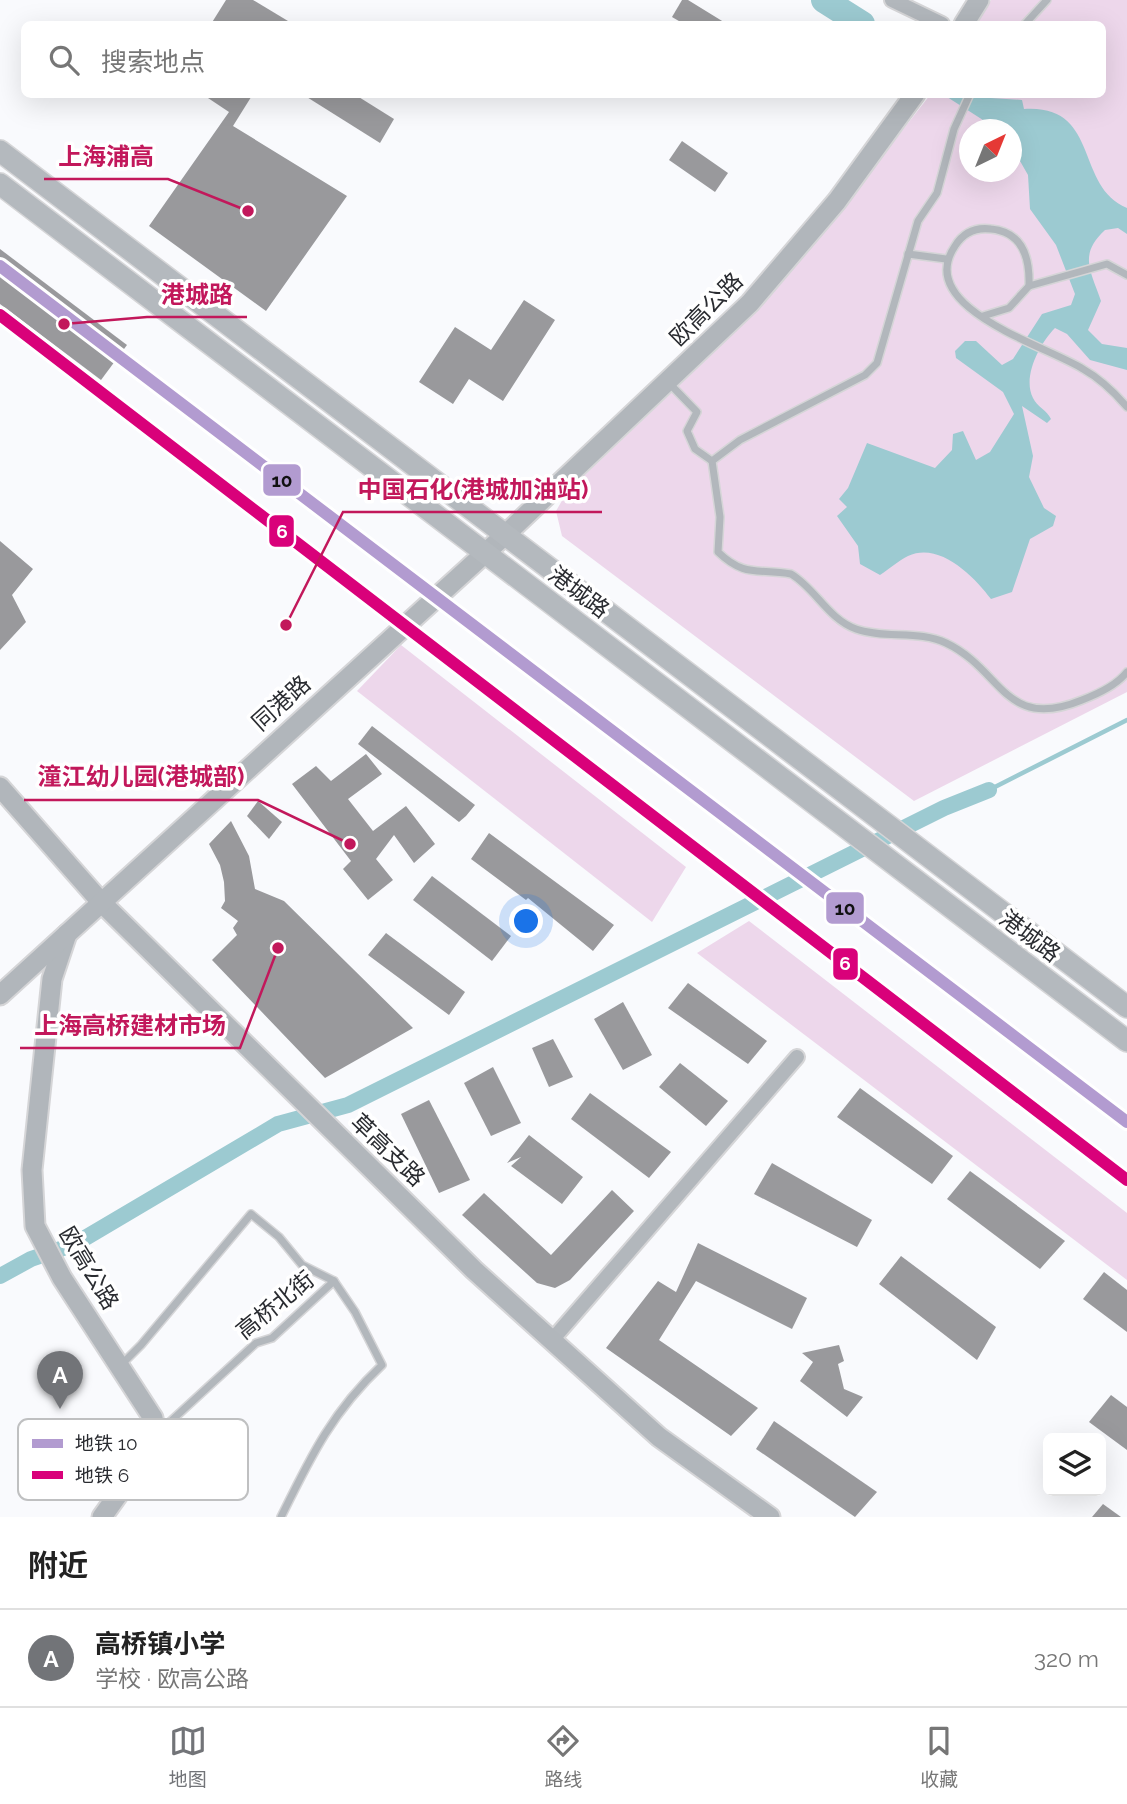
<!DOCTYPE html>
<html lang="zh">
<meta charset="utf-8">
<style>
body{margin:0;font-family:Raleway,"Noto Sans SC",sans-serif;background:#f2f2f2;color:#222}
.controls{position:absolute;right:21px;bottom:21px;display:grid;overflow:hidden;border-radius:10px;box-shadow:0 7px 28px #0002}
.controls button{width:63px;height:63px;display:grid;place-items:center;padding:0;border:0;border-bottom:2px solid #e0e0e0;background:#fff;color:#222;font:35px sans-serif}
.compass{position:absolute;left:959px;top:119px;width:63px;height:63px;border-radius:50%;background:#fff;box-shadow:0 7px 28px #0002;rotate:43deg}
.you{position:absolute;left:527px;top:922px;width:24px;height:24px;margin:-18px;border:5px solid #fff;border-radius:50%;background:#1a73e8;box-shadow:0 0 0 10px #1a73e833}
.badge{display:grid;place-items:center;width:46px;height:46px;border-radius:50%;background:#727478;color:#fff;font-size:23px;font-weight:700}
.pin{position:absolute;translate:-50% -58px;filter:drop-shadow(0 2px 4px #0008)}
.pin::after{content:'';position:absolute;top:37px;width:24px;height:21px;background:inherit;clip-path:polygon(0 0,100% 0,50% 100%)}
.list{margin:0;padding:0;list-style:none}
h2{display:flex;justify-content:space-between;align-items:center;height:91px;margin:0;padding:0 28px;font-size:30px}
h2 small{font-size:23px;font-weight:400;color:#767676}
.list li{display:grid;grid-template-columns:46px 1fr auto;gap:21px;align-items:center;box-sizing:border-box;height:98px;padding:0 28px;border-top:2px solid #e0e0e0}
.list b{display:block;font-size:26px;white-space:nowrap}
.list p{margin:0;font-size:23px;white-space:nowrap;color:#767676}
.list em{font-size:23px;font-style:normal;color:#767676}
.icon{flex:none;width:38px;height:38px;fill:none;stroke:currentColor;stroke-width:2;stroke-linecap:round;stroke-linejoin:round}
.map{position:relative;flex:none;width:1127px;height:1517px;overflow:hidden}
.search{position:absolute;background:#fff;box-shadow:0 7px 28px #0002;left:21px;right:21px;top:21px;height:77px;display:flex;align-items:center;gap:18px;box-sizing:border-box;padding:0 24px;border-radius:10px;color:#767676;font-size:26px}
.sheet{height:189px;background:#fff}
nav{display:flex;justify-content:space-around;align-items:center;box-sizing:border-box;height:98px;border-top:2px solid #e0e0e0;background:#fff;font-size:19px;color:#767676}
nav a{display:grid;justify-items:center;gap:4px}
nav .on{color:#727478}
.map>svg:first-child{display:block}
.green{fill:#edd7eb;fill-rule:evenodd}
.water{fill:#9ccad1}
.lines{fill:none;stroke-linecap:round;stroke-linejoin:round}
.stream{stroke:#9ccad1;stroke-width:4.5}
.canal{stroke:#9ccad1;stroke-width:16}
.river{stroke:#9ccad1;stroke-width:26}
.building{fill:#99999c}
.lane-casing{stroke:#d5d5d7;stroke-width:10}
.street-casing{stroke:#d5d5d7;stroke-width:18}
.secondary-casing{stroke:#d5d5d7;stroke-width:23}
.primary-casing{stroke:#d5d5d7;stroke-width:24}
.lane{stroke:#b2b7bc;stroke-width:7}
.street{stroke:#b2b7bc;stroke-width:14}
.secondary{stroke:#b1b6bb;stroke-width:19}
.primary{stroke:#b4b9be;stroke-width:21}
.metro-1-casing{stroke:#fff;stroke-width:18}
.metro-2-casing{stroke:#fff;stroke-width:18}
.metro-1{stroke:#b29bd0;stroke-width:12}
.metro-2{stroke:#d9017a;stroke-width:12}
.labels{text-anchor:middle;stroke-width:7;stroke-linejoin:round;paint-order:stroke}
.street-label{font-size:23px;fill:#2a2c31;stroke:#fff}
.key{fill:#fff;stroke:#bfc0c1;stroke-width:2}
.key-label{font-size:19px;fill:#2a2c31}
.leader{fill:none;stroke:#c2185b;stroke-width:2.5}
.callout-dot{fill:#c2185b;stroke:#fff;stroke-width:2.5}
.callout-label{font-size:24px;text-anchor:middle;font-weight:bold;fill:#c2185b;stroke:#fff;stroke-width:7;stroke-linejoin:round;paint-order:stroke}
.line-badge{stroke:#fff;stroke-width:2.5}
.badge-label{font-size:19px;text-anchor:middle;font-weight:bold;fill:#fff}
.pale-badge-label{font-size:19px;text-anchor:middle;font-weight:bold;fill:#111}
</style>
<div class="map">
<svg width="1127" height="1517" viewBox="0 0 1127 1517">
<rect width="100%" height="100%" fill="#f9fafd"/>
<g class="green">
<path d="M991,0h136v692l-213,109 -352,-265 -6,-25 11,-19 144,-137 111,-122 108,-138 172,-1v-70h-127zM970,130h42v42h-42z"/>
<path d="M401,645l285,222 -34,55 -295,-231z"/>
<path d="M749,921l378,292v67l-430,-327z"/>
</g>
<path class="water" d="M944,95l78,5 2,9c77,-5 50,77 103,99v26l-9,-6 -13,2c-27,25 -14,41 -4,71l-13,29 14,14 25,4v22l-37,-10 -23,-26 -12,-6c-15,15 -33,49 -22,70 4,9 14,12 18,21l-4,4 -25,-17 11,50 -4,21 15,31 12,8 -3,10 -23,13 -18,53 -21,7c-17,-23 -52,-58 -83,-43 -10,5 -19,13 -28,19l-20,-11 -2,-18 -21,-30 10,-9 -8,-8 9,-11 19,-45 68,25 17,-18 1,-16 10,-3 13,29 14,-8 24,-38 -11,-22 -47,-34 -1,-7 10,-10h11l26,24 11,-6 29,-45 29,-9 4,-11 -19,-49 -26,-36 -2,-34 -16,-28v-17l-15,-1z"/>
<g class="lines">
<path class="stream" d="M989,790l138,-70"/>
<path class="canal" d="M0,1276l31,-17 44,-15 203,-120 70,-19 596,-297 45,-18"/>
<path class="river" d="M824,0l38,24"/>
</g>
<g class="building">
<path d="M226,0h27l40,24h-82z"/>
<path d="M682,0h6l39,24h-43l-12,-7z"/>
<path d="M202,94h51l-20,32 114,70 -81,115 -117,-85 80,-114z"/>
<path d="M302,94h52l40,25 -14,24z"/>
<path d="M682,141l46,32 -13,19 -46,-32z"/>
<path d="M0,249l127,96 -26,35 -101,-76z"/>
<path d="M524,300l31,20 -52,81 -34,-22 -16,25 -34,-22 36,-55 36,23z"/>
<path d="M0,541l33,28 -21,26 14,27 -26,28z"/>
<path d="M372,726l103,79 -9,11 -7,6 -101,-78z"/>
<path d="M366,754l16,20 -34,25 25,32 33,-25 29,38 -21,19 -20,-28 -18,24 17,21 -25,20 -25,-31 8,-8 -59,-77 24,-18 15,15z"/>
<path d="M258,801l24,21 -13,17 -22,-23z"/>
<path d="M231,821l18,35 6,33 29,12 129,127 -88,50 -113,-118 25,-25 -4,-7 5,-7 -17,-13 4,-7 -1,-19 -4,-17 -11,-21z"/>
<path d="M489,833l125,92 -21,26 -65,-53 -2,2 -55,-41z"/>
<path d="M432,876l79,60 -19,25 -79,-61z"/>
<path d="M386,933l79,59 -16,23 -81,-60z"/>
<path d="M688,983l79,58 -19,23 -80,-56z"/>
<path d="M623,1002l29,53 -29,15 -29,-51z"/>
<path d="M553,1039l20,38 -24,10 -17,-39z"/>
<path d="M680,1063l48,38 -22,25 -47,-39z"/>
<path d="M493,1067l28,56 -30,13 -27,-53z"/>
<path d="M860,1088l93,68 -21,28 -95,-67z"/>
<path d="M590,1093l81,59 -22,26 -78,-59z"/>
<path d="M429,1100l41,80 -31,13 -38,-79z"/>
<path d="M529,1135l54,42 -21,27 -51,-38 10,-9 -14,6z"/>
<path d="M772,1163l100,57 -15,27 -103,-53z"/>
<path d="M970,1171l95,70 -25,28 -93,-70z"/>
<path d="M612,1190l22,21 -64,69 -15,8 -18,-5 -75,-68 22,-22 67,62z"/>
<path d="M698,1243l109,55 -15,31 -96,-48 -37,59 99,68 -27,28 -125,-88 52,-67 18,11z"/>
<path d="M901,1256l95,71 -19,33 -98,-76z"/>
<path d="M1104,1272l23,18v42l-44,-33z"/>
<path d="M839,1345l5,16 -6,3 6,25 19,8 -16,20 -47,-36 13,-19 -11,-9z"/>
<path d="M1111,1395l16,12v43l-38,-28z"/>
<path d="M774,1421l103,71 -22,25 -99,-68z"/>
<path d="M1103,1504l18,13h-29z"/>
</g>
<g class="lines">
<g class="lane-casing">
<g id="lane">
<path d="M1025,24l22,-24"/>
<path d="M970,94l-16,35 -17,64 -19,28 -41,142 -12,12 -125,65 -28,21 8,56 -2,35c27,26 40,16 73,22 24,14 37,45 65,55 28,10 64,1 90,14 57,27 58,89 136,57 16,-6 34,-14 45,-28"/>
<path d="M908,254l38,5"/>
<path d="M1029,286l78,-22 20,11"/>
<path d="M983,316l26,-8 20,-22c1,-28 -6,-54 -38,-57 -16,-2 -28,4 -36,17 -42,62 90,99 128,123 16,9 32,24 44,38"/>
<path d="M668,382l29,30 -10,19 8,18 17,12"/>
<path d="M121,1365l20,-20 110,-131 28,23 23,28 32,16"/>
<path d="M159,1432l97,-89 16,-5 62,-57 21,31 27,53c-50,47 -71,91 -101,152"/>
</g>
</g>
<g class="street-casing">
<g id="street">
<path d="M892,0l50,24"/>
<path d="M553,1339l244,-282"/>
</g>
</g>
<g class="secondary-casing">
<g id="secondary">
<path d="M964,24l15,-24"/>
<path d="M0,787l101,115 373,368 185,167 111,80"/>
<path d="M67,934l-15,45 -20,191 3,56 27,52 91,140 3,16 -11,23 -43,60"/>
<path d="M0,995l505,-460 245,-232 87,-102 78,-107"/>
</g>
</g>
<g class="primary-casing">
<g id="primary">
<path d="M0,151l1127,856"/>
<path d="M0,184l1127,857"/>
</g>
</g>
<use href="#lane" class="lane"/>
<use href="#street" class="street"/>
<use href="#secondary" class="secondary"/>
<use href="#primary" class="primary"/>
<g class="metro-1-casing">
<path id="metro-1" d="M0,266l1127,856"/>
</g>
<g class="metro-2-casing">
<path id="metro-2" d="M0,315l1127,865"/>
</g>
<use href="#metro-1" class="metro-1"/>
<use href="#metro-2" class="metro-2"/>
</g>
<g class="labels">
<g class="street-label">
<text transform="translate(706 309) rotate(-45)" y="8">欧高公路</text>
<text transform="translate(579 592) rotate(37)" y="8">港城路</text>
<text transform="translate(281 703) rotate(-42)" y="8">同港路</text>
<text transform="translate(1030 936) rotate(37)" y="8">港城路</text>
<text transform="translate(388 1150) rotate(44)" y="8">草高支路</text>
<text transform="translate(89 1268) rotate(59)" y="8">欧高公路</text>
<text transform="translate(275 1305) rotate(-39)" y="8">高桥北街</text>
</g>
</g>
<rect x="18" y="1419" width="230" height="81" rx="10" class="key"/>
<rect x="32" y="1439" width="31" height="9" fill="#b29bd0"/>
<rect x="32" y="1471" width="31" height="8" fill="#d9017a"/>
<g class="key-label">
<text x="75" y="1450">地铁 10</text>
<text x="75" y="1482">地铁 6</text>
</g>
<path class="leader" d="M248 211L168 179H44M64 324L147 317H247M286 625L343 512H602M350 844L258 800H24M278 948L240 1048H20"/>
<g class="callout-dot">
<circle cx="248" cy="211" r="7"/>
<circle cx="64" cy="324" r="7"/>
<circle cx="286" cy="625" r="7"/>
<circle cx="350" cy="844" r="7"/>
<circle cx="278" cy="948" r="7"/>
</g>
<g class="callout-label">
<text x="106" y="165">上海浦高</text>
<text x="197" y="303">港城路</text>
<text x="473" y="498">中国石化(港城加油站)</text>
<text x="141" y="785">潼江幼儿园(港城部)</text>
<text x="130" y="1034">上海高桥建材市场</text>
</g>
<g class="line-badge">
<rect x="262" y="463" width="40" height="34" rx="7" fill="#b29bd0"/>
<rect x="268" y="514" width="27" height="34" rx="7" fill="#d9017a"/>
<rect x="825" y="891" width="40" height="34" rx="7" fill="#b29bd0"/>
<rect x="832" y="947" width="27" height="34" rx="7" fill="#d9017a"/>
</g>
<g class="badge-label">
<text x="282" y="538">6</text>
<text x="845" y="970">6</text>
</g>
<g class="pale-badge-label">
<text x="282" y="487">10</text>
<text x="845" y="915">10</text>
</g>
</svg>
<div class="controls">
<button><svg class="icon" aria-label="layers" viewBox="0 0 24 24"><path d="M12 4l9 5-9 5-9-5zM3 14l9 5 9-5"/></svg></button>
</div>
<svg class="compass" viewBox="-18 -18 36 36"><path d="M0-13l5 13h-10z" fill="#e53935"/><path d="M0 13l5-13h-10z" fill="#767676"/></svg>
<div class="you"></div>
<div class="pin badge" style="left:60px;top:1409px">A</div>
<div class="search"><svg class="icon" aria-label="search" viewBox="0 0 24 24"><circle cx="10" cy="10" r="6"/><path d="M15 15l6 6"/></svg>搜索地点</div>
</div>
<section class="sheet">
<h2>附近<small></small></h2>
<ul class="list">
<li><span class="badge">A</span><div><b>高桥镇小学</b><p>学校 · 欧高公路</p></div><em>320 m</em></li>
</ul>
</section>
<nav>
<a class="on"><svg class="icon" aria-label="map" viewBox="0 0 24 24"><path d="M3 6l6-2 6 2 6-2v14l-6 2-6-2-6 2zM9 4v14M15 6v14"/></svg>地图</a>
<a><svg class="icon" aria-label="directions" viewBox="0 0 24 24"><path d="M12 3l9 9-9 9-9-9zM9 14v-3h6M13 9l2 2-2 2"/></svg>路线</a>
<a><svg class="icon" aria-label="saved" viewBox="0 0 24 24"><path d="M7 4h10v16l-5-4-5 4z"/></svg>收藏</a>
</nav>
